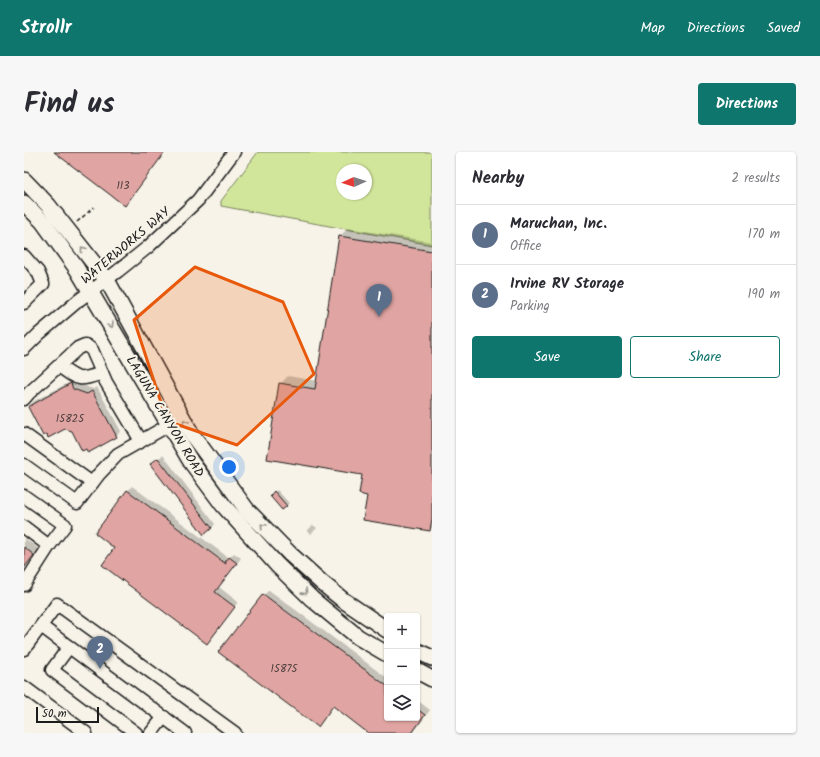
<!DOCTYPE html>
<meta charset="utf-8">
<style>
body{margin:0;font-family:Kalam,sans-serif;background:#f7f7f7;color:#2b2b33}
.controls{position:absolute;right:12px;bottom:12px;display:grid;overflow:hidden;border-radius:4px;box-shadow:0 1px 3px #0004}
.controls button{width:36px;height:36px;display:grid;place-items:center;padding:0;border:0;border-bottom:1px solid #e1e1e2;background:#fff;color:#2b2b33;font:20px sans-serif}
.compass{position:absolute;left:312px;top:12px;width:36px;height:36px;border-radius:50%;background:#fff;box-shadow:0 1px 3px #0004;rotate:267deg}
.scale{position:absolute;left:12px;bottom:10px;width:63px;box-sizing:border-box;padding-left:4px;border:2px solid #1c1c1c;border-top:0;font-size:11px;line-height:14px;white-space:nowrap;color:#1c1c1c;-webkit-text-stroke:3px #f7f3e8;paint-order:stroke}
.you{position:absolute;left:205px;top:315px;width:14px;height:14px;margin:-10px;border:3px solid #fff;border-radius:50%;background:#1a73e8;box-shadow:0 0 0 6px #1a73e833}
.badge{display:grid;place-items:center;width:26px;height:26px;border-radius:50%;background:#0f766e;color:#fff;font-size:13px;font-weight:700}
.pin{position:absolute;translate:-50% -33px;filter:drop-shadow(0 1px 2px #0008)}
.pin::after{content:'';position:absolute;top:21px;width:14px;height:12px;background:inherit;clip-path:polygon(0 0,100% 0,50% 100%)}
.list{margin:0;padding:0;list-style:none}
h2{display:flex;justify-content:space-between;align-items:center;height:52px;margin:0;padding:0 16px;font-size:17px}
h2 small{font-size:13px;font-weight:400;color:#7c7c81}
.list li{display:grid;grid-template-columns:26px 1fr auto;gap:12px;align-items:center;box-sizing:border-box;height:60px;padding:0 16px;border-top:1px solid #e1e1e2}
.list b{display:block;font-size:15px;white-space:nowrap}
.list p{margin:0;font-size:13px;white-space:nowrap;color:#7c7c81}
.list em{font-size:13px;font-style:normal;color:#7c7c81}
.actions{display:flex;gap:8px;padding:12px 16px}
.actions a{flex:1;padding:9px 0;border:1px solid #0f766e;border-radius:4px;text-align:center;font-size:14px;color:#0f766e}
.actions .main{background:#0f766e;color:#fff}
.icon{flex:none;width:22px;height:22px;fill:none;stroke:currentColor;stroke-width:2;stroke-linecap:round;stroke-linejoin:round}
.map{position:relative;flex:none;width:408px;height:581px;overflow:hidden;border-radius:4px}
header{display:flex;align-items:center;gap:24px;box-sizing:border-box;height:56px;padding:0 20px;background:#0f766e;color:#fff}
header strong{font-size:19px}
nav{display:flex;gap:22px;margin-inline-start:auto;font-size:14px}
.intro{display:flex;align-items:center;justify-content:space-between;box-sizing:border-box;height:96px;padding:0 24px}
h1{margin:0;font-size:28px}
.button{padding:10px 18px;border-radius:4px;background:#0f766e;color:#fff;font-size:14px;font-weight:700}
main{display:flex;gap:24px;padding:0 24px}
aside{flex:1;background:#fff;border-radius:4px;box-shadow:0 1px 3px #0004}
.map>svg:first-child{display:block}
.green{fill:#d2e69b;stroke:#77815c;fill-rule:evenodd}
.shadow{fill:#0003}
.building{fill:#e0a5a2;stroke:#1c1c1c}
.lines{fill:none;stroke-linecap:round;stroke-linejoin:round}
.minor-casing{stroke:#1c1c1c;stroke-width:15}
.major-casing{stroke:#1c1c1c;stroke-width:18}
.path{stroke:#1c1c1c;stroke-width:1.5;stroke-dasharray:4 3;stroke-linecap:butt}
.minor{stroke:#f7f3e8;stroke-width:12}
.major{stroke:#f7f3e8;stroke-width:15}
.oneway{stroke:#94928c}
.marked{fill:#e8590c;fill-opacity:0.2;stroke:#e8590c;stroke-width:3;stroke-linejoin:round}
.labels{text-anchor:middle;stroke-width:4;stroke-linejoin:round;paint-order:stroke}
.number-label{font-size:11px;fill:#4d3e3e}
.street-label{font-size:13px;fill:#1c1c1c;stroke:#f7f3e8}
</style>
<header>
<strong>Strollr</strong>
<nav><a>Map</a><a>Directions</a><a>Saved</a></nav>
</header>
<div class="intro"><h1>Find us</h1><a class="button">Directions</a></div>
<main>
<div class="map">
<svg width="408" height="581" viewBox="0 0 408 581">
<rect width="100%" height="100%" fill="#f7f3e8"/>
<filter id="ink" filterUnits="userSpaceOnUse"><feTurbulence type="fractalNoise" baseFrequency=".025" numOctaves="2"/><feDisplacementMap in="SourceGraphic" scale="8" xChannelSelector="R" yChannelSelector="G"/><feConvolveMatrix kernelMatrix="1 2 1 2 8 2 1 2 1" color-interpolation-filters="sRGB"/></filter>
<g filter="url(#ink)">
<path class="green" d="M234,0h174v93l-211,-39v-5zM318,18h24v24h-24z"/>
<g class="shadow">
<path d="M324,76l84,14v285l-2,3 -62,-35 -5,-21 -83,-90 8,-8 29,5 23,-145z"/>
<path d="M52,227l3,5 14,5 4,-2 24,44 -5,5 -43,-5 -44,-24 5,-6z"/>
<path d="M139,303l52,69 -3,4 -56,-68z"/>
<path d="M108,334l97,72 5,-5 7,5 -22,29 19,15 -27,36 -95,-90 12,-57z"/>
<path d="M253,338l12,13 -6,6 -12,-13z"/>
<path d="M289,373l4,3 -6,6 -4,-3z"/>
<path d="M0,386l15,11 -15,20z"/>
<path d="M245,438l118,88v40h30v-18l13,10 -17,23h-43l-37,-27 -11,14 -58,-125z"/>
</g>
<g class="building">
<path d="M30,0h111l-40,54z"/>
<path d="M315,84l93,15v267l-2,13 -67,-11 4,-24 -8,-2 3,-19 -95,-16 12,-76 36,6z"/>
<path d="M47,231l2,6 14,5 5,-3 25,46 -29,16 -2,-4 -4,2 -10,-20 -7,-2 -17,9 -1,-4 -4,2 -15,-29z"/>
<path d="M134,306l54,70 -8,7 -54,-71z"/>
<path d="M103,338l99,74 -1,-2 4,-5 8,6 -22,29 20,15 -28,37 -105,-79 12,-17 -19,-15z"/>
<path d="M250,339l13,15 -5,4 -12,-14z"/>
<path d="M0,395l10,8 -10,13z"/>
<path d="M239,442l124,92v32h30v-9l8,6 -13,18h-44l-35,-27 -15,21 -100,-75z"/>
</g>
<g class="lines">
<g class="minor-casing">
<g id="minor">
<path d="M0,104l14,16 5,12 -19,19"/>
<path d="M0,197l15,-15 40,-34 39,-29 30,-24 50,-47 36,-48"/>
<path d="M35,214c21,15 19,15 43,7"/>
<path d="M0,247l5,-6 49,-45 7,-3 2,1 5,4 14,32 35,59"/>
<path d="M0,282l68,49"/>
<path d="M0,313l53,38 22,-29 19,-20 51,-29"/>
<path d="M0,344l41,29 -16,21 -25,-19"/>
<path d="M0,433l25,-39"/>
<path d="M17,474l144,107"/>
<path d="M45,495l-17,23 84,63"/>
<path d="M0,497l33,-45 178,129"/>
<path d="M0,535l62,46"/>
<path d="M127,581l13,-16"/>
</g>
</g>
<g class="major-casing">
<g id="major">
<path d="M0,28l24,25 59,75 84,153 56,77 43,44 31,28 22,18 44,30"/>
<path d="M0,51l19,19 34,47 114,193 32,43 54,60 35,34 46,38 29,17"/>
<path d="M393,499l15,7"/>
<path d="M393,519l15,8"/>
</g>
</g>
<path class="path" d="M53,70l17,-15"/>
<use href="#minor" class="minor"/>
<use href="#major" class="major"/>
</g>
<defs><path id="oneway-chevron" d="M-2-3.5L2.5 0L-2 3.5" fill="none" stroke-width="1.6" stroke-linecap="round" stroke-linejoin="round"/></defs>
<g class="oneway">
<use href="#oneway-chevron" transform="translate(59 97) rotate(-128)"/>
<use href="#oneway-chevron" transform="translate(87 173) rotate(60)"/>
<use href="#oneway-chevron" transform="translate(161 270) rotate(-119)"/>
<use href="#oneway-chevron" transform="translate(239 374) rotate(-133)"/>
<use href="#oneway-chevron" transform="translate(281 440) rotate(44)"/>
</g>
</g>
<path class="marked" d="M171,115l88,35 31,72 -77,71 -70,-24 -33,-101z"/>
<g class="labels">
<g class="number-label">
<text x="99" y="37">113</text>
<text x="46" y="270">15825</text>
<text x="260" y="520">15875</text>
</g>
<g class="street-label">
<text transform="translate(101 93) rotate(-40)" y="5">WATERWORKS WAY</text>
<text transform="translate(142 264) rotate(59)" y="5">LAGUNA CANYON ROAD</text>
</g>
</g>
</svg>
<div class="controls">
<button>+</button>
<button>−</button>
<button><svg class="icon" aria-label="layers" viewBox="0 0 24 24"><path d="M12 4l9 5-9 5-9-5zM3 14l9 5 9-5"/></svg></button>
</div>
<svg class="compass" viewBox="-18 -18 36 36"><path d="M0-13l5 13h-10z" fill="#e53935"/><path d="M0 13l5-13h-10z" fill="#7c7c81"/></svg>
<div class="scale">50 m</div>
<div class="you"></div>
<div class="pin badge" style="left:355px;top:165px;background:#5c6f8a">1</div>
<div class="pin badge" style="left:76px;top:517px;background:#5c6f8a">2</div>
</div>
<aside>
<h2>Nearby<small>2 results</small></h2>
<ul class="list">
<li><span class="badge" style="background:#5c6f8a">1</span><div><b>Maruchan, Inc.</b><p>Office</p></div><em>170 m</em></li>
<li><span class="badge" style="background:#5c6f8a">2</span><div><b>Irvine RV Storage</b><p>Parking</p></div><em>190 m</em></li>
</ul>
<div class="actions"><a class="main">Save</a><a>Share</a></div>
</aside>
</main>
